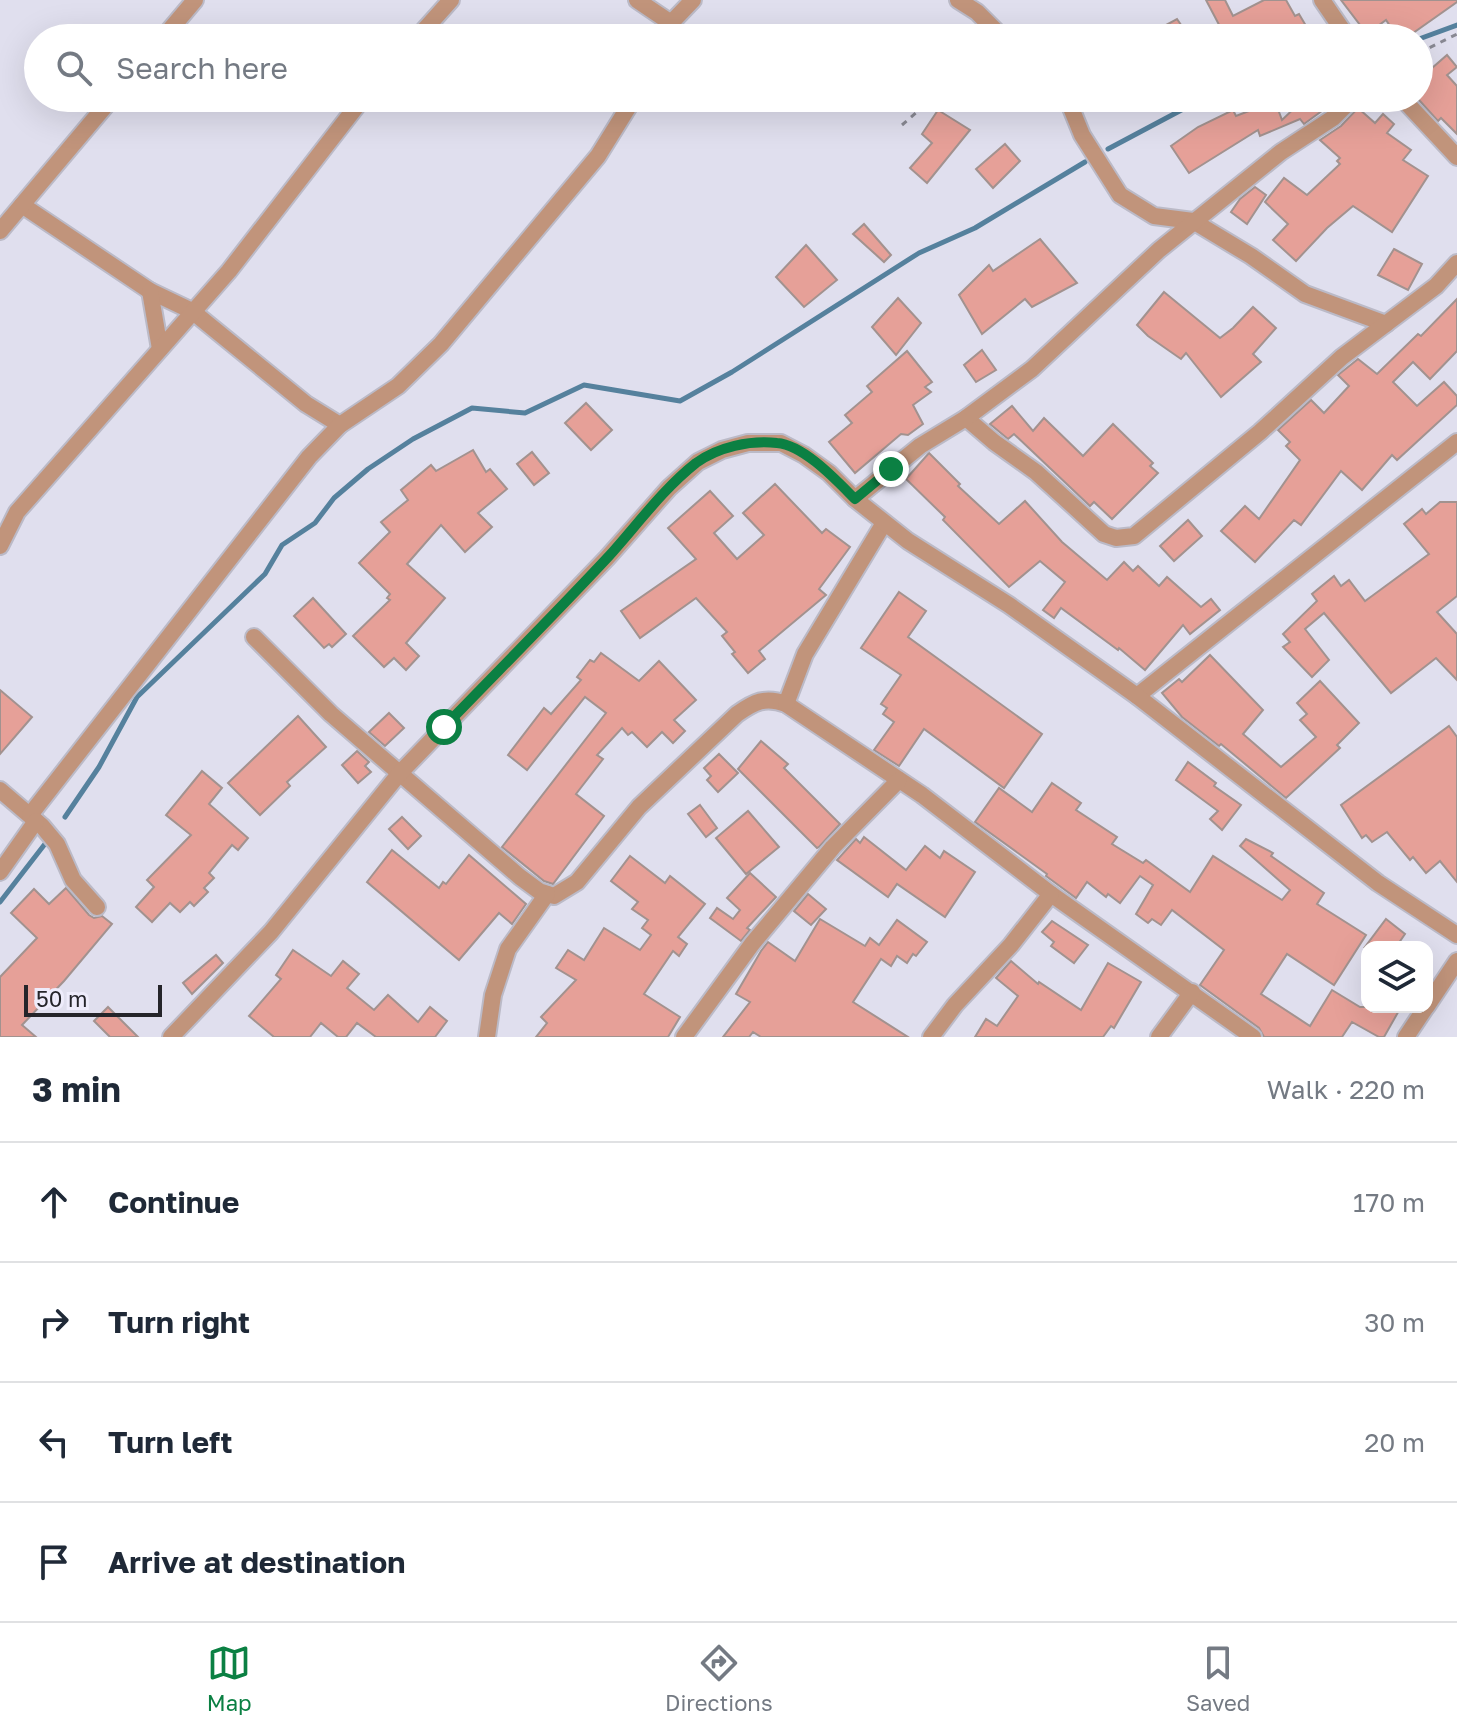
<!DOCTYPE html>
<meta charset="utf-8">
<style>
body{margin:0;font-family:"Golos Text",sans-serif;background:#f6f6f7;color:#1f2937}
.controls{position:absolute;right:24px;bottom:24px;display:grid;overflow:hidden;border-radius:16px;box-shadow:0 8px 32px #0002}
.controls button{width:72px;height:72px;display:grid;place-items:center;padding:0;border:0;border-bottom:2px solid #e0e1e3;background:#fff;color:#1f2937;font:40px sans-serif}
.scale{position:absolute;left:24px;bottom:20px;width:138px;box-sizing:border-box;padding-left:8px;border:4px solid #25252a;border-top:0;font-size:22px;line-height:28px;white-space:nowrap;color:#25252a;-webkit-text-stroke:6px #eeecfb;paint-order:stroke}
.stop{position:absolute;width:24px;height:24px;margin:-18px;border:6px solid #0b8043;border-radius:50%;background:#fff}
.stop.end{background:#0b8043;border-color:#fff;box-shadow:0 2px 8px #0008}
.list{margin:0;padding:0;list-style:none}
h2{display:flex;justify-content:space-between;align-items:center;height:104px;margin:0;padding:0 32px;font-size:34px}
h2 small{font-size:26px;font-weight:400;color:#747a83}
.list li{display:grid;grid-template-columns:52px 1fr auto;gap:24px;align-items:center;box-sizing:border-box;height:120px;padding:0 32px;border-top:2px solid #e0e1e3}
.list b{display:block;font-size:30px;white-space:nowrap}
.list em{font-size:26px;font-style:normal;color:#747a83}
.icon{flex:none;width:44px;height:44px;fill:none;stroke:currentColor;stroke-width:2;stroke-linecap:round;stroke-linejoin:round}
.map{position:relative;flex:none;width:1457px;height:1037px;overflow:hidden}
.search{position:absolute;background:#fff;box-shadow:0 8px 32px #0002;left:24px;right:24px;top:24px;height:88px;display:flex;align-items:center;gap:20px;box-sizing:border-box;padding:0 28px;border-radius:44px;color:#747a83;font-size:30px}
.sheet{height:584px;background:#fff}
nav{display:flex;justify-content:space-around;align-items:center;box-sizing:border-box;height:112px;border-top:2px solid #e0e1e3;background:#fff;font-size:22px;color:#747a83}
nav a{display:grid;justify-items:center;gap:4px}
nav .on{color:#0b8043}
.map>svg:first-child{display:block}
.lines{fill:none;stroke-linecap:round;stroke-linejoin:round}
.stream{stroke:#55819d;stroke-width:5}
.building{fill:#e6a098;stroke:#a2928f;stroke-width:2}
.street-casing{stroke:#bbbac7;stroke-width:20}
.path{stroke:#898993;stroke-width:3;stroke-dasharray:6 6;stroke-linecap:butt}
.street{stroke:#c1947b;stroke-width:16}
.route{stroke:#0b8043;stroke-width:10}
</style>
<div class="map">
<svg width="1457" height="1037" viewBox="0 0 1457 1037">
<rect width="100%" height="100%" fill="#e0dfee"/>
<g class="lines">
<g class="stream">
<path d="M1419,39l38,-14"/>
<path d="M1108,149l96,-51"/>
<path d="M65,817l34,-50 38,-70 128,-123 17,-29 33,-22 19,-25 34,-29 45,-30 59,-31 53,5 59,-28 96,16 52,-29 187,-119 56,-25 110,-66"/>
<path d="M0,902l48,-62"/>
</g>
</g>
<g class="building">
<path d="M1206,0h19l8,16 31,-16h22l9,16 4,-2 10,17 -11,7h-29l-6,-11 -21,11h-16z"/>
<path d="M1341,0h116v2l-51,36h-8l-12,-18 -19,14z"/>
<path d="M1177,19l13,19h-48z"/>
<path d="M1419,53l13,15 15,-13 10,12 -10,8 10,11v48l-16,-16 -3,3 -19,-21z"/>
<path d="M1305,98h19l6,7 -26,19 -4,-5 -40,17 -2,-6 -69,43 -18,-27 27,-19 35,-17 3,6 39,-15 7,19z"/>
<path d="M1358,108l17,15 8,-9 11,10 -7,9 24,17 -8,10 25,16 -36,56 -39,-26 -26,22 -31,33 -23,-21 15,-16 -23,-22 19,-24 23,17 33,-31 -3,-3 3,-3 -20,-18 21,-14z"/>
<path d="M938,110l32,20 -43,53 -17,-15 22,-25 -10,-9z"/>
<path d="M1005,144l15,17 -27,27 -17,-19z"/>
<path d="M1255,187l11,8 -19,29 -16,-12 9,-13z"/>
<path d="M864,224l27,31 -7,7 -31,-28z"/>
<path d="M1040,239l37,44 -45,24 -7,-8 -43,35 -23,-39 30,-30 4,6z"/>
<path d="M806,245l31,35 -33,27 -28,-30z"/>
<path d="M1394,249l28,15 -14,26 -30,-15z"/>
<path d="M1164,292l56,46 13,-10 20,-21 23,21 -23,26 8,8 -40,35 -35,-44 -5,6 -33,-23 -11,-11z"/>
<path d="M898,298l23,25 -25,32 -24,-28z"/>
<path d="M1457,299v52l-27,28 -17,-17 -20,20 24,24 27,-24 13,14v9l-60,55 -5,-5 -30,35 -21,-19 -40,54 -7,-5 -39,42 -34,-31 24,-25 14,13 41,-59 -14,-14 4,-4 -12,-12 33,-30 13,13 25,-27 -11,-11 20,-16 19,15 41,-40 3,2z"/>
<path d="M982,350l14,20 -20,12 -12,-17z"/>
<path d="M907,351l25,31 -7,5 6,5 -18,13 10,19 -15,11 -7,-1 -46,39 -26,-31 23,-19 -7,-8 27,-23 -5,-6z"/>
<path d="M586,403l26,27 -21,20 -26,-27z"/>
<path d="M1012,406l21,25 11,-13 39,38 30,-32 40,39 -3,3 8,7 -46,46 -18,-17 -4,4 -76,-72 -6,5 -18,-15z"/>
<path d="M473,450l13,22 4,-3 17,20 -29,24 14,14 -27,25 -24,-27 -34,39 38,34 -39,45 13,13 -13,14 -12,-12 -10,9 -31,-31 37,-36 -3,-2 3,-4 -31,-31 31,-31 -9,-10 27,-22 -7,-10 30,-25 5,6z"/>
<path d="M532,452l17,21 -15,12 -17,-21z"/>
<path d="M929,453l31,31 -2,2 41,38 26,-23 37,41 45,38 17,-18 9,9 5,-5 21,20 8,-9 34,30 10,-8 9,11 -30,24 -7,-9 -38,45 -26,-22 -1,2 -57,-42 -7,10 -11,-8 22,-28 -25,-21 -31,26 -66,-67 2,-3 -39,-38z"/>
<path d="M775,484l47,49 4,-4 24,18 -31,42 7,6 -67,56 6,8 -17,14 -16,-19 3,-2 -13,-16 5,-4 -31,-34 -56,40 -19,-27 75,-52 -28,-31 42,-37 23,25 -19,17 23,26 27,-24 -21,-22z"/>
<path d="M1440,502h17v94l-20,16 20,22v46l-21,-22 -45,35 -67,-80 -19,16 24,31 -17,17 -29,-30 7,-5 -7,-8 34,-33 -5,-7 22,-18 7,10 8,-6 16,21 7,-5 57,-42 -25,-30 18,-15 4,5z"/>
<path d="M1188,520l14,16 -28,25 -14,-15z"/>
<path d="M899,592l27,19 -18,26 134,97 -38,54 -80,-59 -25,37 -25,-16 20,-28 -11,-8 4,-6 -6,-4 20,-29 -40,-27z"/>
<path d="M313,598l33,36 -14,13 -3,-3 -5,4 -30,-32z"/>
<path d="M601,653l38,28 20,-20 37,39 -22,20 11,11 -12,12 -11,-11 -15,15 -15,-15 -4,3 -6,-7 -25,27 6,4 -27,35 28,22 -51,68 -9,-3 -42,-34 104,-134 -21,-16 -58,73 -19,-15 36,-47 7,6 30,-34 -4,-3 13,-17 4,2z"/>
<path d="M1210,655l53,55 -20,24 38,33 35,-30 -16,-17 7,-6 -10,-11 23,-22 39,42 -22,22 3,3 -54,50 -65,-54 -2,2 -37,-29 -20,-24 17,-14 3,3z"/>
<path d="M0,690l32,27 -32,37z"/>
<path d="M389,713l15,15 -19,18 -16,-14z"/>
<path d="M298,716l28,31 -39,35 3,4 -30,29 -32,-32z"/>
<path d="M1449,726l8,11v145l-17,-21 -14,12 -13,-16 -3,3 -23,-28 -15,10 -6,-7 -4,3 -21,-33z"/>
<path d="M761,741l27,23 -4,4 56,56 -21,23 -2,1 -79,-79z"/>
<path d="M357,751l12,11 -4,4 6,6 -13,11 -16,-18z"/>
<path d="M719,754l19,19 -20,19 -11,-12 4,-4 -7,-8z"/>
<path d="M1188,762l28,21 -2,3 27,19 -19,25 -12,-11 8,-8 -42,-31z"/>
<path d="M202,771l20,17 -13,16 39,34 -10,12 -6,-5 -23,28 5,5 -10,10 4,4 -14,14 -4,-4 -10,10 -10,-9 -18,19 -16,-15 18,-20 -7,-7 44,-45 -25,-20z"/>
<path d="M1052,783l29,20 -5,7 41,27 -5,7 31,19 3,-3 44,32 23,-36 69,44 8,-10 -50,-44 6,-7 27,14 -2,3 53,37 -7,11 49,31 -32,50 -47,-31 -26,40 49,32 22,-36 28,17h41l-17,30h-5l-27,-15 -10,15h-78l-5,-9 -59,-43 24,-35 -52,-40 -11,15 -9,-6 -4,4 -12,-9 17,-29 -13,-9 -20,27 -12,-9 -2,3 -19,-15 -11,16 -30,-22 1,-2 -72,-52 24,-34 33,24z"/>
<path d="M700,805l17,23 -11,9 -18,-23z"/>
<path d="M748,811l31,36 -33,27 -30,-36z"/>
<path d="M402,817l19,19 -13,13 -19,-20z"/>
<path d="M864,837l42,33 19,-24 15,12 4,-7 31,21 -30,45 -48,-33 -9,13 -51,-37 19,-21 4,4z"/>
<path d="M392,850l47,38 4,-6 3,2 23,-29 57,49 -14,20 -13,-11 -40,47 -92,-78z"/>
<path d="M630,856l35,27 5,-7 35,28 -27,33 9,7 -8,12 -6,-5 -29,43 36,23 -12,20h-132l11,-14 -6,-6 35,-37 -20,-12 12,-18 16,10 20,-32 36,22 11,-15 -9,-7 6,-8 -16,-11 6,-7 -27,-21z"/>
<path d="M750,873l26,24 -29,31 3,2 -9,11 -31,-23 7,-10 16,11 7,-9 -13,-12z"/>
<path d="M66,888l23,27 5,3 8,-2 10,8 -48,57 -42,44 14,12h-36v-60l37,-39 -26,-25 23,-24 15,15z"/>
<path d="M808,894l18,15 -15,16 -17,-14z"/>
<path d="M820,919l45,27 5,-8 9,7 18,-25 30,22 -11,14 -3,-2 -6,9 -10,-7 -6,10 -10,-7 -28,43 55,35h-147l-8,-5 -4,5h-26l27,-35 -14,-8 25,-43 7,-9 27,19z"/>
<path d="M1386,919l19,15 -9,13h-31z"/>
<path d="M1052,921l36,24 -14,18 -23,-17 3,-4 -12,-10z"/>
<path d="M293,950l38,26 12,-15 16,13 -12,14 27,22 14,-15 30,27 12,-15 17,14 -12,16h-59l-19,-14 -11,14h-8l-17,-14 -11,14h-36l-25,-21 32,-37 -5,-4z"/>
<path d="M216,955l7,8 -31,31 -9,-11z"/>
<path d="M1011,961l27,23 1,-2 42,28 27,-47 33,19 -27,46 -3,-2 -8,11h-128l11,-18 11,7 21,-30 -22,-18z"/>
<path d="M108,1007l30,30h-28l-16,-16z"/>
</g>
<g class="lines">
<g class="street-casing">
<g id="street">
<path d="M637,0l34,23"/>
<path d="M958,0l19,12 26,26"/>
<path d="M1322,0l26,38"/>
<path d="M163,38l32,-38"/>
<path d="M417,38l34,-38"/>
<path d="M664,38l7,-15 22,-23"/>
<path d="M1067,98l15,37 38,60 34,21 39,5 58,35 54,38 81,30"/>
<path d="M1402,98l55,59"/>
<path d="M22,205l128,86 42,20 114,93 34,21"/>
<path d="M0,231l112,-133"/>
<path d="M150,291l10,58"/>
<path d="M966,418l28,24 42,30 68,62 12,4 18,-2 126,-104 82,-75 94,-71 21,-23"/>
<path d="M855,499l65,-53 46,-28 66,-49 127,-119 122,-98 52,-34 20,-20"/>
<path d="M0,546l17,-34 212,-241 134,-173"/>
<path d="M254,637l77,77 189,163 19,14 15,5 23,-14 62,-75 98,-93c17,-12 28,-18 49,-10l136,91 129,99 202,143"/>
<path d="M1137,696l320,-254"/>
<path d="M786,704l19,-50 79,-131"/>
<path d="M0,790l42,36 15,18 16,36 24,27"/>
<path d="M30,815l279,-358 31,-32 58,-39 43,-42 157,-188 36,-58"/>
<path d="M0,872l36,-51"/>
<path d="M1427,1006l30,-45"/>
<path d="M171,1037l100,-105 128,-158 208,-216 62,-70 29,-26 24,-12 26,-7h33l23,12 25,18 26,26 53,42 101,64 128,91 241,187 79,52"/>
<path d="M487,1037l6,-42 15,-46 39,-55"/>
<path d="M684,1037l68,-93 81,-97 66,-67"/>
<path d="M931,1037l24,-32 56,-60 40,-51"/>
<path d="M1159,1037l33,-45"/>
<path d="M1406,1037l20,-30"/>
</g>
</g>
<g class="path">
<path d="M964,38l6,-12"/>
<path d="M1419,53l38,-19"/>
<path d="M902,125l31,-27"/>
</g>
<use href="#street" class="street"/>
</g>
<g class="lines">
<path class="route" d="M444,727c55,-57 111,-113 165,-171 28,-31 54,-67 87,-93 22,-16 54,-23 81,-20 27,2 60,38 78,56l36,-30"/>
</g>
</svg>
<div class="controls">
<button><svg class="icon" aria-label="layers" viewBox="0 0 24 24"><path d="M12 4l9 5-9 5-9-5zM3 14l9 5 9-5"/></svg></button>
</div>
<div class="scale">50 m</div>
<div class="stop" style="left:444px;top:727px"></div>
<div class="stop end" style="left:891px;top:469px"></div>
<div class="search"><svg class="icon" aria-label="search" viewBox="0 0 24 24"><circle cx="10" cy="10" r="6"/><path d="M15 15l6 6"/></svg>Search here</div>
</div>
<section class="sheet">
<h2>3 min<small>Walk · 220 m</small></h2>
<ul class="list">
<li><svg class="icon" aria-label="ahead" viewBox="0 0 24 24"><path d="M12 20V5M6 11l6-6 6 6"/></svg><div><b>Continue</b></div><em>170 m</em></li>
<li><svg class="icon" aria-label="right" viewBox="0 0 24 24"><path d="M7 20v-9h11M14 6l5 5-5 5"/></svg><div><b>Turn right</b></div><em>30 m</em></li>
<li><svg class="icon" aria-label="left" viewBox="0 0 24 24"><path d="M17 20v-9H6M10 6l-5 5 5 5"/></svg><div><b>Turn left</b></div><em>20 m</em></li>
<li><svg class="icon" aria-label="arrive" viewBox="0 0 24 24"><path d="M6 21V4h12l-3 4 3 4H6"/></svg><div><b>Arrive at destination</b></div></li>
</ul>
</section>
<nav>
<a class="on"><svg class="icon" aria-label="map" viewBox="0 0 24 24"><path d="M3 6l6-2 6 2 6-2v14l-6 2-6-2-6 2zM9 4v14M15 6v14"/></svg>Map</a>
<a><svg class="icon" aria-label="directions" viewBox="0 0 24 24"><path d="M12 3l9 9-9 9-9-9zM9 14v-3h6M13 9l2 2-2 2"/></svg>Directions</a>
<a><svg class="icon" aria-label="saved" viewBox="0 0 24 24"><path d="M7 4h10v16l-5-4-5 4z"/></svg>Saved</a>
</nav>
